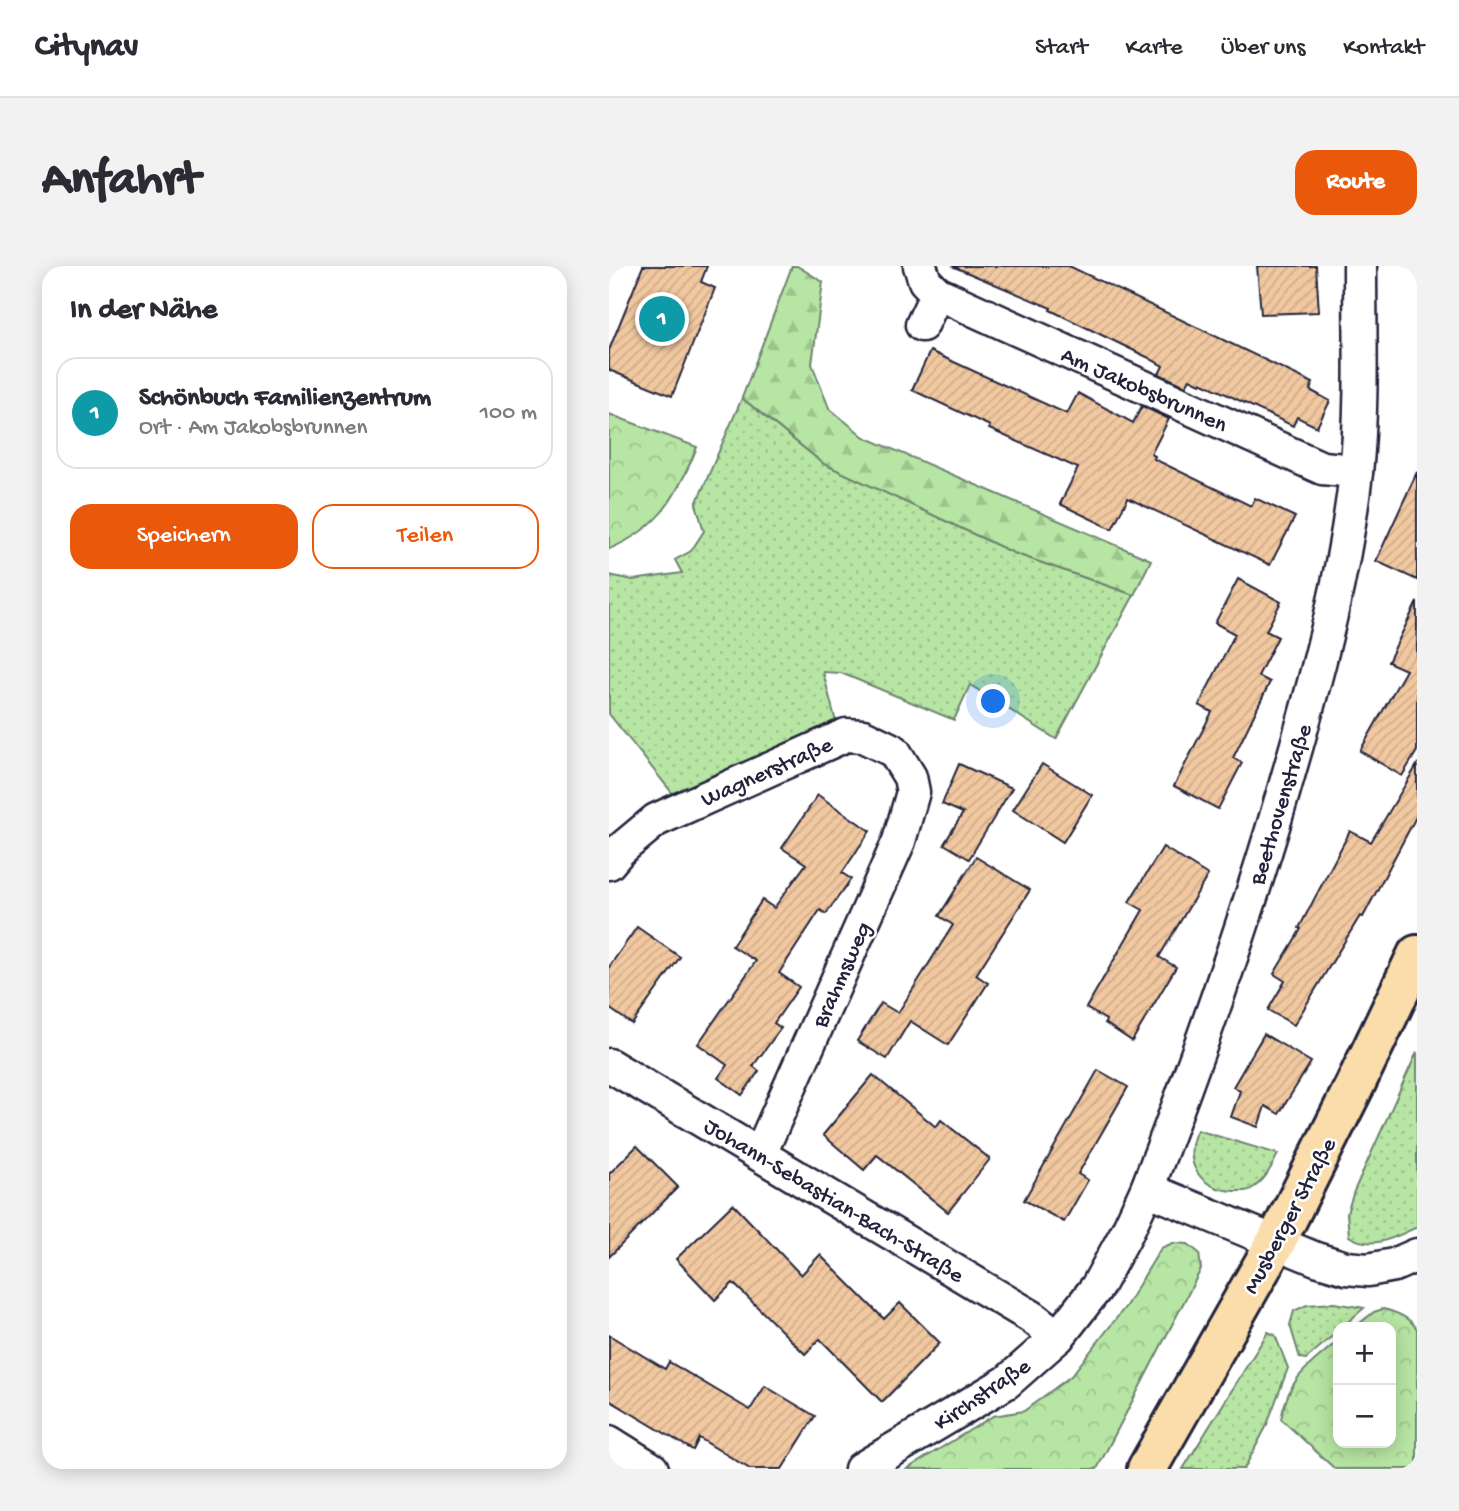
<!DOCTYPE html>
<html lang="de">
<meta charset="utf-8">
<style>
body{margin:0;font-family:"Gochi Hand",sans-serif;background:#f2f2f3;color:#2b2b33}
.controls{position:absolute;right:21px;bottom:21px;display:grid;overflow:hidden;border-radius:14px;box-shadow:0 4px 18px #0003}
.controls button{width:63px;height:63px;display:grid;place-items:center;padding:0;border:0;border-bottom:2px solid #e1e1e2;background:#fff;color:#2b2b33;font:35px sans-serif}
.you{position:absolute;left:385px;top:436px;width:24px;height:24px;margin:-18px;border:5px solid #fff;border-radius:50%;background:#1a73e8;box-shadow:0 0 0 10px #1a73e833}
.badge{display:grid;place-items:center;width:46px;height:46px;border-radius:50%;background:#ea580c;color:#fff;font-size:23px;font-weight:700}
.pin{position:absolute;translate:-50% -50%;border:4px solid #fff;box-shadow:0 2px 7px #0006}
.list{margin:0;padding:0;list-style:none}
h2{display:flex;justify-content:space-between;align-items:center;height:91px;margin:0;padding:0 28px;font-size:30px}
h2 small{font-size:23px;font-weight:400;color:#7c7c81}
.list li{display:grid;grid-template-columns:46px 1fr auto;gap:21px;align-items:center;box-sizing:border-box;height:112px;margin:0 14px 14px;padding:0 14px;border:2px solid #e1e1e2;border-radius:21px}
.list b{display:block;font-size:26px;white-space:nowrap}
.list p{margin:0;font-size:23px;white-space:nowrap;color:#7c7c81}
.list em{font-size:23px;font-style:normal;color:#7c7c81}
.actions{display:flex;gap:14px;padding:21px 28px}
.actions a{flex:1;padding:16px 0;border:2px solid #ea580c;border-radius:21px;text-align:center;font-size:24px;color:#ea580c}
.actions .main{background:#ea580c;color:#fff}
.map{position:relative;flex:none;width:808px;height:1203px;overflow:hidden;border-radius:21px}
header{display:flex;align-items:center;gap:42px;box-sizing:border-box;height:98px;padding:0 35px;background:#fff;border-bottom:2px solid #e1e1e2}
header strong{font-size:33px}
nav{display:flex;gap:38px;margin-inline-start:auto;font-size:24px}
.intro{display:flex;align-items:center;justify-content:space-between;box-sizing:border-box;height:168px;padding:0 42px}
h1{margin:0;font-size:49px}
.button{padding:18px 32px;border-radius:21px;background:#ea580c;color:#fff;font-size:24px;font-weight:700}
main{display:flex;gap:42px;padding:0 42px}
aside{flex:1;background:#fff;border-radius:21px;box-shadow:0 4px 18px #0003}
.map>svg:first-child{display:block}
.grass{fill:url(#grass-dots);stroke:#6c846f;stroke-width:2}
.forest{fill:url(#forest-firs);stroke:#6c846f;stroke-width:2}
.park{fill:url(#park-crowns);stroke:#6c846f;stroke-width:2}
.building{fill:url(#building-hatch);stroke:#22223b;stroke-width:2}
.lines{fill:none;stroke-linecap:round;stroke-linejoin:round}
.minor-casing{stroke:#22223b;stroke-width:37}
.major-casing{stroke:#22223b;stroke-width:44}
.minor{stroke:#fff;stroke-width:32}
.major{stroke:#fbddab;stroke-width:38}
.labels{text-anchor:middle;stroke-width:5;stroke-linejoin:round;paint-order:stroke}
.street-label{font-size:23px;fill:#22223b;stroke:#fff}
</style>
<header>
<strong>Citynav</strong>
<nav><a>Start</a><a>Karte</a><a>Über uns</a><a>Kontakt</a></nav>
</header>
<div class="intro"><h1>Anfahrt</h1><a class="button">Route</a></div>
<main>
<aside>
<h2>In der Nähe<small></small></h2>
<ul class="list">
<li><span class="badge" style="background:#0f9aa8">1</span><div><b>Schönbuch Familienzentrum</b><p>Ort · Am Jakobsbrunnen</p></div><em>100 m</em></li>
</ul>
<div class="actions"><a class="main">Speichern</a><a>Teilen</a></div>
</aside>
<div class="map">
<svg width="808" height="1203" viewBox="0 0 808 1203">
<defs>
<pattern id="grass-dots" width="8" height="8" patternUnits="userSpaceOnUse" patternTransform="scale(1.75)"><rect width="8" height="8" fill="#b7e5a3"/><path d="M2 2h.1M6 6h.1" fill="none" stroke="#9dc48d" stroke-width="1.8" stroke-linecap="round"/></pattern>
<pattern id="forest-firs" width="22" height="20" patternUnits="userSpaceOnUse" patternTransform="scale(1.75)"><rect width="22" height="20" fill="#b7e5a3"/><path d="M5 1l3.5 6h-7zM16 11l3.5 6h-7z" fill="#9dc48d"/></pattern>
<pattern id="park-crowns" width="20" height="18" patternUnits="userSpaceOnUse" patternTransform="scale(1.75)"><rect width="20" height="18" fill="#b7e5a3"/><path d="M2 6a3 3 0 1 1 6 0M12 15a3 3 0 1 1 6 0" fill="none" stroke="#9dc48d"/></pattern>
<pattern id="building-hatch" width="6" height="6" patternUnits="userSpaceOnUse" patternTransform="scale(1.75)"><rect width="6" height="6" fill="#f1c8a0"/><path d="M-1 1l2-2M0 6l6-6M5 7l2-2" fill="none" stroke="#ceac8b"/></pattern>
</defs>
<rect width="100%" height="100%" fill="#fff"/>
<filter id="ink" filterUnits="userSpaceOnUse"><feTurbulence type="fractalNoise" baseFrequency=".0143" numOctaves="2"/><feDisplacementMap in="SourceGraphic" scale="14" xChannelSelector="R" yChannelSelector="G"/><feConvolveMatrix kernelMatrix="1 2 1 2 8 2 1 2 1" color-interpolation-filters="sRGB"/></filter>
<g filter="url(#ink)">
<g class="grass">
<path d="M133,132l82,66 190,89 120,42 -78,144 -86,-54 -16,35 -113,-47 -18,-1 14,54 -160,73 -68,-85v-139l24,5 49,-7 -7,-13 16,-9 13,-20 -8,-27z"/>
<path d="M808,786v175c-21,10 -46,24 -68,9l-2,-23 7,-22z"/>
<path d="M588,864l81,24c-7,14 -13,27 -27,35 -4,3 -10,2 -16,2 -34,0 -54,-29 -38,-61z"/>
<path d="M725,1037l30,5 -22,19h-4v4l-32,28 -6,-1 -10,-33 4,-14 13,-6z"/>
<path d="M659,1066l7,3 13,33 -22,59 -22,42h-61z"/>
</g>
<path class="forest" d="M183,0h5l26,16 -11,82 17,44 35,29 287,123 -17,35 -120,-42 -190,-89 -82,-66z"/>
<g class="park">
<path d="M0,148l88,33c-20,49 -37,81 -88,102z"/>
<path d="M564,977l15,1 11,9 2,16 -104,200h-190l86,-53 31,-5 47,-35 55,-70 35,-58z"/>
<path d="M774,1043c13,3 27,9 34,20v140h-82l-54,-50c8,-42 27,-53 57,-78v102h53v-116h-36l19,-15z"/>
</g>
<g class="building">
<path d="M34,0h64l-6,16 14,6 -43,108 -63,-26v-20z"/>
<path d="M343,0h117l244,117 -3,7 20,11 -13,26 -20,-10 -4,9 -92,-44 -1,2 -10,-5 -4,7 -27,-12 4,-8 -16,-9 -97,-47 1,-2z"/>
<path d="M648,0h59l3,46 -58,2z"/>
<path d="M321,85l137,63 11,-21 55,30 9,-17 27,13 -18,35 4,2 -1,3 97,47 4,-8 40,19 -25,48 -142,-67 -16,31 -52,-25 18,-36 -89,-39 1,-3 -78,-36z"/>
<path d="M808,206v108l-41,-19z"/>
<path d="M629,313l43,23 -15,29 12,6 -20,39 12,6 -37,76 9,5 -24,46 -44,-23 38,-74 -13,-7 36,-71 -20,-11z"/>
<path d="M808,336v149l-15,25 -42,-25 46,-81 -18,-8z"/>
<path d="M350,498l53,24 -43,71 -25,-15 19,-31 -21,-9z"/>
<path d="M433,498l50,31 -29,47 -50,-32z"/>
<path d="M808,499v50l-54,102 -3,-1 -66,109 -26,-15 17,-29 -11,-7 27,-45 -2,-1 51,-97 21,11z"/>
<path d="M209,529l52,36 -28,42 9,6 -25,35 -6,-4 -41,63 20,14 -25,36 7,5 -28,38 6,5 -17,24 -24,-17 9,-13 -29,-21 58,-83 -24,-15 30,-46 12,8 32,-44 -24,-16z"/>
<path d="M554,581l45,28 -49,82 17,10 -44,74 -27,-18 1,-3 -20,-12 57,-98 -14,-8z"/>
<path d="M367,591l54,33 -54,85 12,8 -40,62 -38,-24 -23,38 -30,-18 24,-38 17,10 55,-88 -14,-9z"/>
<path d="M28,661l43,30 -48,67 -23,-16v-41z"/>
<path d="M655,768l47,28 -32,52 -14,-8 -7,21 -27,-10 9,-26 -7,-4z"/>
<path d="M489,804l30,17 -50,87 10,6 -24,42 -40,-22z"/>
<path d="M264,809l63,52 5,-7 49,39 -42,53 -71,-57 -13,15 -41,-35z"/>
<path d="M28,880l41,41 -69,70v-83z"/>
<path d="M124,938l68,71 19,-20 64,64 16,-16 40,40 -58,59 -62,-63 -15,15 -72,-71 -18,17 -39,-41z"/>
<path d="M0,1069l56,34 4,-7 81,48 15,-24 50,30 -33,53h-32l-51,-31 -6,12 -84,-50z"/>
</g>
<g class="lines">
<g class="minor-casing">
<g id="minor">
<path d="M311,0l5,15 12,12 385,175 34,3"/>
<path d="M313,59l15,-32"/>
<path d="M0,597l11,-13 36,-30 190,-85 17,1 31,15 16,26 3,15 -14,49 -139,313"/>
<path d="M0,799l423,252 26,20"/>
<path d="M538,923l169,70 30,9 22,2 26,-5 23,-10"/>
<path d="M0,1176l43,27"/>
<path d="M252,1203l146,-87 51,-45 39,-50 30,-55 20,-43c54,-140 104,-282 145,-427 27,-94 53,-191 64,-289 7,-68 4,-139 4,-207"/>
</g>
</g>
<g class="major-casing">
<path id="major" d="M538,1203l129,-227 79,-157 62,-130"/>
</g>
<use href="#minor" class="minor"/>
<use href="#major" class="major"/>
</g>
</g>
<g class="labels">
<g class="street-label">
<text transform="translate(536 122) rotate(24)" y="8">Am Jakobsbrunnen</text>
<text transform="translate(157 504) rotate(-24)" y="8">Wagnerstraße</text>
<text transform="translate(670 538) rotate(-73)" y="8">Beethovenstraße</text>
<text transform="translate(231 708) rotate(-66)" y="8">Brahmsweg</text>
<text transform="translate(226 933) rotate(31)" y="8">Johann-Sebastian-Bach-Straße</text>
<text transform="translate(679 949) rotate(-62)" y="8">Musberger Straße</text>
<text transform="translate(372 1127) rotate(-34)" y="8">Kirchstraße</text>
</g>
</g>
</svg>
<div class="controls">
<button>+</button>
<button>−</button>
</div>
<div class="you"></div>
<div class="pin badge" style="left:53px;top:53px;background:#0f9aa8">1</div>
</div>
</main>
